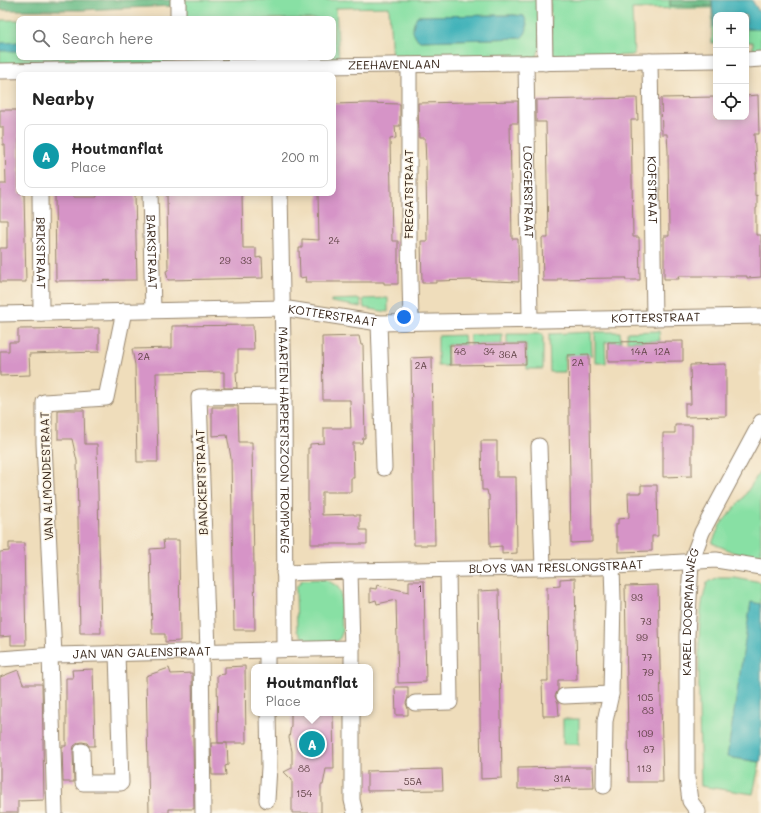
<!DOCTYPE html>
<meta charset="utf-8">
<style>
body{margin:0;font-family:Mali,sans-serif;background:#f6f6f6;color:#222}
.controls{position:absolute;right:12px;top:12px;display:grid;overflow:hidden;border-radius:8px;box-shadow:0 2px 10px #0003}
.controls button{width:36px;height:36px;display:grid;place-items:center;padding:0;border:0;border-bottom:1px solid #e0e0e0;background:#fff;color:#222;font:20px sans-serif}
.you{position:absolute;left:404px;top:317px;width:14px;height:14px;margin:-10px;border:3px solid #fff;border-radius:50%;background:#1a73e8;box-shadow:0 0 0 6px #1a73e833}
.badge{display:grid;place-items:center;width:26px;height:26px;border-radius:50%;background:#d93025;color:#fff;font-size:13px;font-weight:700}
.pin{position:absolute;translate:-50% -50%;border:2px solid #fff;box-shadow:0 1px 4px #0006}
.popup{position:absolute;left:251px;top:664px;width:122px;height:52px;box-sizing:border-box;display:grid;place-content:center;border-radius:8px;background:#fff;filter:drop-shadow(0 1px 3px #0005);font-size:13px;white-space:nowrap;color:#767676}
.popup b{font-size:15px;color:#222}
.popup::after{content:'';position:absolute;left:50%;top:100%;margin-left:-8px;border:8px solid transparent;border-top-color:#fff}
.list{margin:0;padding:0;list-style:none}
h2{display:flex;justify-content:space-between;align-items:center;height:52px;margin:0;padding:0 16px;font-size:17px}
h2 small{font-size:13px;font-weight:400;color:#767676}
.list li{display:grid;grid-template-columns:26px 1fr auto;gap:12px;align-items:center;box-sizing:border-box;height:64px;margin:0 8px 8px;padding:0 8px;border:1px solid #e0e0e0;border-radius:8px}
.list b{display:block;font-size:15px;white-space:nowrap}
.list p{margin:0;font-size:13px;white-space:nowrap;color:#767676}
.list em{font-size:13px;font-style:normal;color:#767676}
.icon{flex:none;width:22px;height:22px;fill:none;stroke:currentColor;stroke-width:2;stroke-linecap:round;stroke-linejoin:round}
.map{position:relative;flex:none;width:761px;height:813px;overflow:hidden}
.search{position:absolute;background:#fff;box-shadow:0 2px 10px #0003;left:16px;top:16px;width:320px;height:44px;display:flex;align-items:center;gap:10px;box-sizing:border-box;padding:0 14px;border-radius:8px;color:#767676;font-size:15px}
.panel{position:absolute;background:#fff;box-shadow:0 2px 10px #0003;left:16px;top:72px;width:320px;height:124px;border-radius:8px}
.map>svg:first-child{display:block}
.green{fill:#88e0a4;stroke:#628561;fill-rule:evenodd}
.forest{fill:#6ebe8a;stroke:#547454}
.water{fill:#43b3ba;stroke:#3f6e6c}
.building{fill:#d694c7}
.lines{fill:none;stroke-linecap:round;stroke-linejoin:round}
.minor-casing{stroke:#95846c;stroke-width:17}
.minor{stroke:#fff;stroke-width:15}
.labels{text-anchor:middle;stroke-width:3;stroke-linejoin:round;paint-order:stroke}
.number-label{font-size:10px;fill:#624448}
.street-label{font-size:12px;fill:#3b2a1e;stroke:#fcf5e5}
</style>
<div class="map">
<svg width="761" height="813" viewBox="0 0 761 813">
<rect width="100%" height="100%" fill="#fcf5e5"/>
<filter id="ink" filterUnits="userSpaceOnUse"><feTurbulence type="fractalNoise" baseFrequency=".025" numOctaves="2"/><feDisplacementMap in="SourceGraphic" scale="8" xChannelSelector="R" yChannelSelector="G"/><feConvolveMatrix kernelMatrix="1 2 1 2 8 2 1 2 1" color-interpolation-filters="sRGB"/></filter>
<filter id="wash" filterUnits="userSpaceOnUse"><feTurbulence type="fractalNoise" baseFrequency=".012" numOctaves="4" result="noise"/><feDisplacementMap in="SourceGraphic" scale="16" xChannelSelector="R" yChannelSelector="G"/><feGaussianBlur stdDeviation="0.9" result="paint"/><feColorMatrix in="noise" values="0 0 0 0 0 0 0 0 0 0 0 0 0 0 0 0 0 1.4 0 .05"/><feComposite in="paint" operator="in"/></filter>
<g filter="url(#wash)">
<rect width="100%" height="100%" fill="#efddbb"/>
<g class="green">
<path d="M184,0h356v48l-5,13 -143,1 -3,-55 -53,1 3,54 -152,1v-6h146v-38h-148zM514,15l10,1 -3,22 -101,3 -5,-4 2,-21z"/>
<path d="M550,0h120v6h42l2,21 2,1v15h-4v-35l-80,1 2,46 -75,4 -7,-5z"/>
<path d="M0,20h19v37h155v7l-174,1z"/>
<path d="M746,29h15v24h-8v-11h-7z"/>
<path d="M388,298v14l-24,-4 -1,-9z"/>
<path d="M360,299l1,8 -30,-5v-2z"/>
<path d="M659,331l1,10h-33v-9z"/>
<path d="M591,332l1,23 -27,1v16h-15l-1,-38z"/>
<path d="M595,332h25l1,10h-16l1,21h-11z"/>
<path d="M502,334v10l-32,1v-10z"/>
<path d="M507,334h36v35h-16l-1,-25h-19z"/>
<path d="M464,335l1,10h-18l1,21h-10v-30z"/>
<path d="M761,470v87l-26,-4 -23,-10 8,-18 23,-27z"/>
<path d="M718,577h16l27,5v22l-10,-1 -23,154 32,5 -7,32 -52,-8c-1,-43 -3,-85 -2,-127 0,-25 0,-52 8,-76z"/>
<path d="M325,579l12,7 4,6 1,41 -2,5 -3,3 -23,3 -9,-4 -8,-9 -1,-43 6,-8z"/>
<rect x="563" y="719" width="16" height="25"/>
</g>
<g class="forest">
<path d="M0,0h172l1,6 -91,4h-82z"/>
<rect x="670" y="0" width="42" height="6"/>
</g>
<g class="water">
<path d="M712,0h40l9,15v14h-15v-14h-30v13l-2,-1z"/>
<path d="M514,15l10,1c4,8 5,16 -3,22l-101,3c-10,-8 -8,-14 -3,-25z"/>
<path d="M19,42v9h-19v-8z"/>
<path d="M751,602l10,2v152l-1,6 -33,-5z"/>
</g>
<g id="blocks">
<g class="building">
<path d="M758,95l1,39h-5l3,39h-2v23l2,-1v13h-1v27h5v42l-14,1v-2h-69l1,3h-15v-43h5l-1,-85 -1,-17h-5l-1,-36 55,-1v20h30v-21z"/>
<path d="M637,98l1,22h-7l2,117h6l1,43h-15l1,-2h-12l-57,1v2h-14l-1,-43h6l-2,-116h-10v-22z"/>
<path d="M518,101v22h-8l2,116h6l1,43 -49,-2 -34,1v2h-14l-1,-42h6l-1,-75 -1,-28h-6l-1,-35z"/>
<path d="M368,103l32,1v22h-5l1,12 -6,1 2,102h6v43h-14v-2h-79l1,-5 -6,1 -1,-30h3v-9l17,1 -1,-47h15v-89z"/>
<path d="M0,110h19v83h5l2,89h-26v-34h7v-28h-7v-36h6l-1,-39h-2v-18h-3z"/>
<path d="M55,193h18v4h24v-4h38l2,87 -81,1z"/>
<path d="M167,193h75l1,55h13v10l6,-1 1,21 -95,2 -2,-9 2,-1z"/>
<path d="M253,325l1,25h-16v22h-2l1,16h-13v-16l-68,1 2,89h-21l-2,-97 -3,-16 40,-1v-22z"/>
<path d="M99,328v24l-70,2 1,21 -30,1v-25h9v-9h9v-13z"/>
<path d="M359,336l2,9h2l2,93h-2l-1,5h-9l1,35h-3v14h-29v23l32,-1v1h6v15h7v14h-56v-20h-1l-2,-17v-59h2v-4l14,-1v-15h27l-1,-28h-27l-1,-63z"/>
<path d="M683,341v20l-75,1v-20z"/>
<path d="M525,344l1,20 -76,1v-20z"/>
<path d="M589,354l3,188 -21,1 -3,-188z"/>
<path d="M432,357l3,188h-21l-3,-187z"/>
<path d="M726,364v52l-41,1v-13h6l-1,-39z"/>
<path d="M224,406h14l1,36h13l3,188h-21l-3,-172 -4,-23 -15,1v-29h12z"/>
<path d="M58,410h26l1,34h12l4,189h-21l-3,-172 -5,-22h-14z"/>
<path d="M675,425h17v51l-29,1v-44h12z"/>
<path d="M481,441h16v36h19l1,76 -15,1v-8l-12,1 -1,-52h-1l-1,-5h-5z"/>
<path d="M641,485h16l1,51h-6v15l-34,1v-15h-2v-13h2v-5l11,-1 -1,-25h13z"/>
<path d="M163,540h16l1,101 -15,1v-8h-13l-2,-85 14,-1z"/>
<path d="M9,543h15l2,102h-15v-9l-11,1v-85l9,-1z"/>
<path d="M575,578l2,102h-19v10l-3,6 3,7 1,13h-16l-1,-35h6l-1,-94 13,-1v-7z"/>
<path d="M409,581h15l2,101 -28,1 -2,-83 -19,4 -1,-4 -6,2v-14l6,1 1,-4 32,7z"/>
<path d="M658,585l5,197h-34l-4,-196z"/>
<path d="M499,590l3,188 -21,1 -3,-188z"/>
<path d="M245,666l1,77h-28l-1,-68 8,-1v-7z"/>
<path d="M169,668l2,6 21,-1 2,136h-25v4h-20l-3,-137z"/>
<path d="M93,669l2,77h-6l-2,-3 -5,-1 -4,1 -4,3 -1,5 1,31h-11l-1,-36h4v-68h7l-1,-8z"/>
<path d="M18,670l5,14h19l2,116 -26,1v12h-18v-136z"/>
<path d="M395,687h13v11l-2,5 2,6v6h-12z"/>
<path d="M291,713h42l1,56h-8l-3,16h-2v28h-29v-33l-8,-8 8,-4v-17l-3,-13 2,-13z"/>
<path d="M211,743h16l1,22 -3,1 1,9h-14z"/>
<path d="M566,767h27l1,21 -76,1v-21z"/>
<path d="M442,769l1,21 -76,1v-20z"/>
</g>
</g>
</g>
<g filter="url(#ink)">
<use href="#blocks" fill-opacity="0" stroke="#95846c" stroke-width="1"/>
<g class="lines">
<g class="minor-casing">
<g id="minor">
<path d="M178,0v19"/>
<path d="M544,0l1,63"/>
<path d="M746,60l15,-1"/>
<path id="s1" d="M650,61l4,257"/>
<path id="s2" d="M526,63l4,257"/>
<path d="M409,65v174l2,83"/>
<path id="s3" d="M0,71l716,-11"/>
<path id="s4" d="M40,193l1,120"/>
<path id="s5" d="M150,193l3,117"/>
<path id="s6" d="M280,193l4,203 1,253"/>
<path id="s7" d="M0,314l282,-6 97,15 382,-7"/>
<path d="M379,323l5,145"/>
<path d="M539,446l4,122"/>
<path id="s8" d="M350,571l249,-4 117,-7 45,7"/>
<path d="M352,648v19"/>
<path d="M267,649v18"/>
<path d="M201,651l2,162"/>
<path d="M208,651l-9,-254 85,-1"/>
<path d="M50,655l5,158"/>
<path d="M54,655l-10,-212v-41l62,-4 18,-87"/>
<path id="s9" d="M0,659l54,-4 298,-7 -2,-77 -66,2"/>
<path d="M564,696l47,-2"/>
<path d="M415,703l35,-1 -2,-132"/>
<path d="M352,713v87l3,13"/>
<path d="M82,751l1,32h38l-4,-130"/>
<path d="M604,786l1,-65 6,-27 2,-94 -1,-34"/>
<path d="M267,800l2,-33 -1,-54"/>
<path id="s10" d="M698,812l-8,-11 -3,-23v-143l4,-73 11,-30 59,-110"/>
</g>
</g>
<use href="#minor" class="minor"/>
</g>
</g>
<g class="labels">
<g class="number-label">
<text x="334" y="244">24</text>
<text x="225" y="264">29</text>
<text x="246" y="264">33</text>
<text x="460" y="355">48</text>
<text x="489" y="355">34</text>
<text x="639" y="355">14A</text>
<text x="662" y="355">12A</text>
<text x="508" y="358">36A</text>
<text x="144" y="360">2A</text>
<text x="578" y="366">2A</text>
<text x="421" y="369">2A</text>
<text x="420" y="592">1</text>
<text x="637" y="601">93</text>
<text x="646" y="625">73</text>
<text x="642" y="641">99</text>
<text x="647" y="661">77</text>
<text x="648" y="676">79</text>
<text x="645" y="701">105</text>
<text x="648" y="714">83</text>
<text x="645" y="737">109</text>
<text x="649" y="753">87</text>
<text x="304" y="772">88</text>
<text x="644" y="772">113</text>
<text x="562" y="782">31A</text>
<text x="413" y="785">55A</text>
<text x="304" y="797">154</text>
</g>
<g class="street-label">
<text dy="4" stroke="none"><textPath href="#s3" startOffset="394">ZEEHAVENLAAN</textPath></text>
<text dy="4" stroke="none"><textPath href="#s1" startOffset="129">KOFSTRAAT</textPath></text>
<text dy="4" stroke="none"><textPath href="#s2" startOffset="129">LOGGERSTRAAT</textPath></text>
<text transform="translate(409 194) rotate(-90)" y="4">FREGATSTRAAT</text>
<text dy="4" stroke="none"><textPath href="#s5" startOffset="59">BARKSTRAAT</textPath></text>
<text dy="4" stroke="none"><textPath href="#s4" startOffset="60">BRIKSTRAAT</textPath></text>
<text dy="4" stroke="none"><textPath href="#s7" startOffset="333">KOTTERSTRAAT</textPath></text>
<text dy="4" stroke="none"><textPath href="#s7" startOffset="657">KOTTERSTRAAT</textPath></text>
<text dy="4" stroke="none"><textPath href="#s6" startOffset="247">MAARTEN HARPERTSZOON TROMPWEG</textPath></text>
<text transform="translate(47 476) rotate(-92)" y="4">VAN ALMONDESTRAAT</text>
<text transform="translate(202 482) rotate(-92)" y="4">BANCKERTSTRAAT</text>
<text dy="4" stroke="none"><textPath href="#s8" startOffset="206">BLOYS VAN TRESLONGSTRAAT</textPath></text>
<text dy="4" stroke="none"><textPath href="#s10" startOffset="203">KAREL DOORMANWEG</textPath></text>
<text dy="4" stroke="none"><textPath href="#s9" startOffset="142">JAN VAN GALENSTRAAT</textPath></text>
</g>
</g>
</svg>
<div class="controls">
<button>+</button>
<button>−</button>
<button><svg class="icon" aria-label="locate" viewBox="0 0 24 24"><circle cx="12" cy="12" r="6"/><path d="M12 2v4M12 18v4M2 12h4M18 12h4"/></svg></button>
</div>
<div class="you"></div>
<div class="pin badge" style="left:312px;top:744px;background:#0f9aa8">A</div>
<div class="popup"><b>Houtmanflat</b>Place</div>
<div class="search"><svg class="icon" aria-label="search" viewBox="0 0 24 24"><circle cx="10" cy="10" r="6"/><path d="M15 15l6 6"/></svg>Search here</div>
<section class="panel">
<h2>Nearby<small></small></h2>
<ul class="list">
<li><span class="badge" style="background:#0f9aa8">A</span><div><b>Houtmanflat</b><p>Place</p></div><em>200 m</em></li>
</ul>
</section>
</div>
